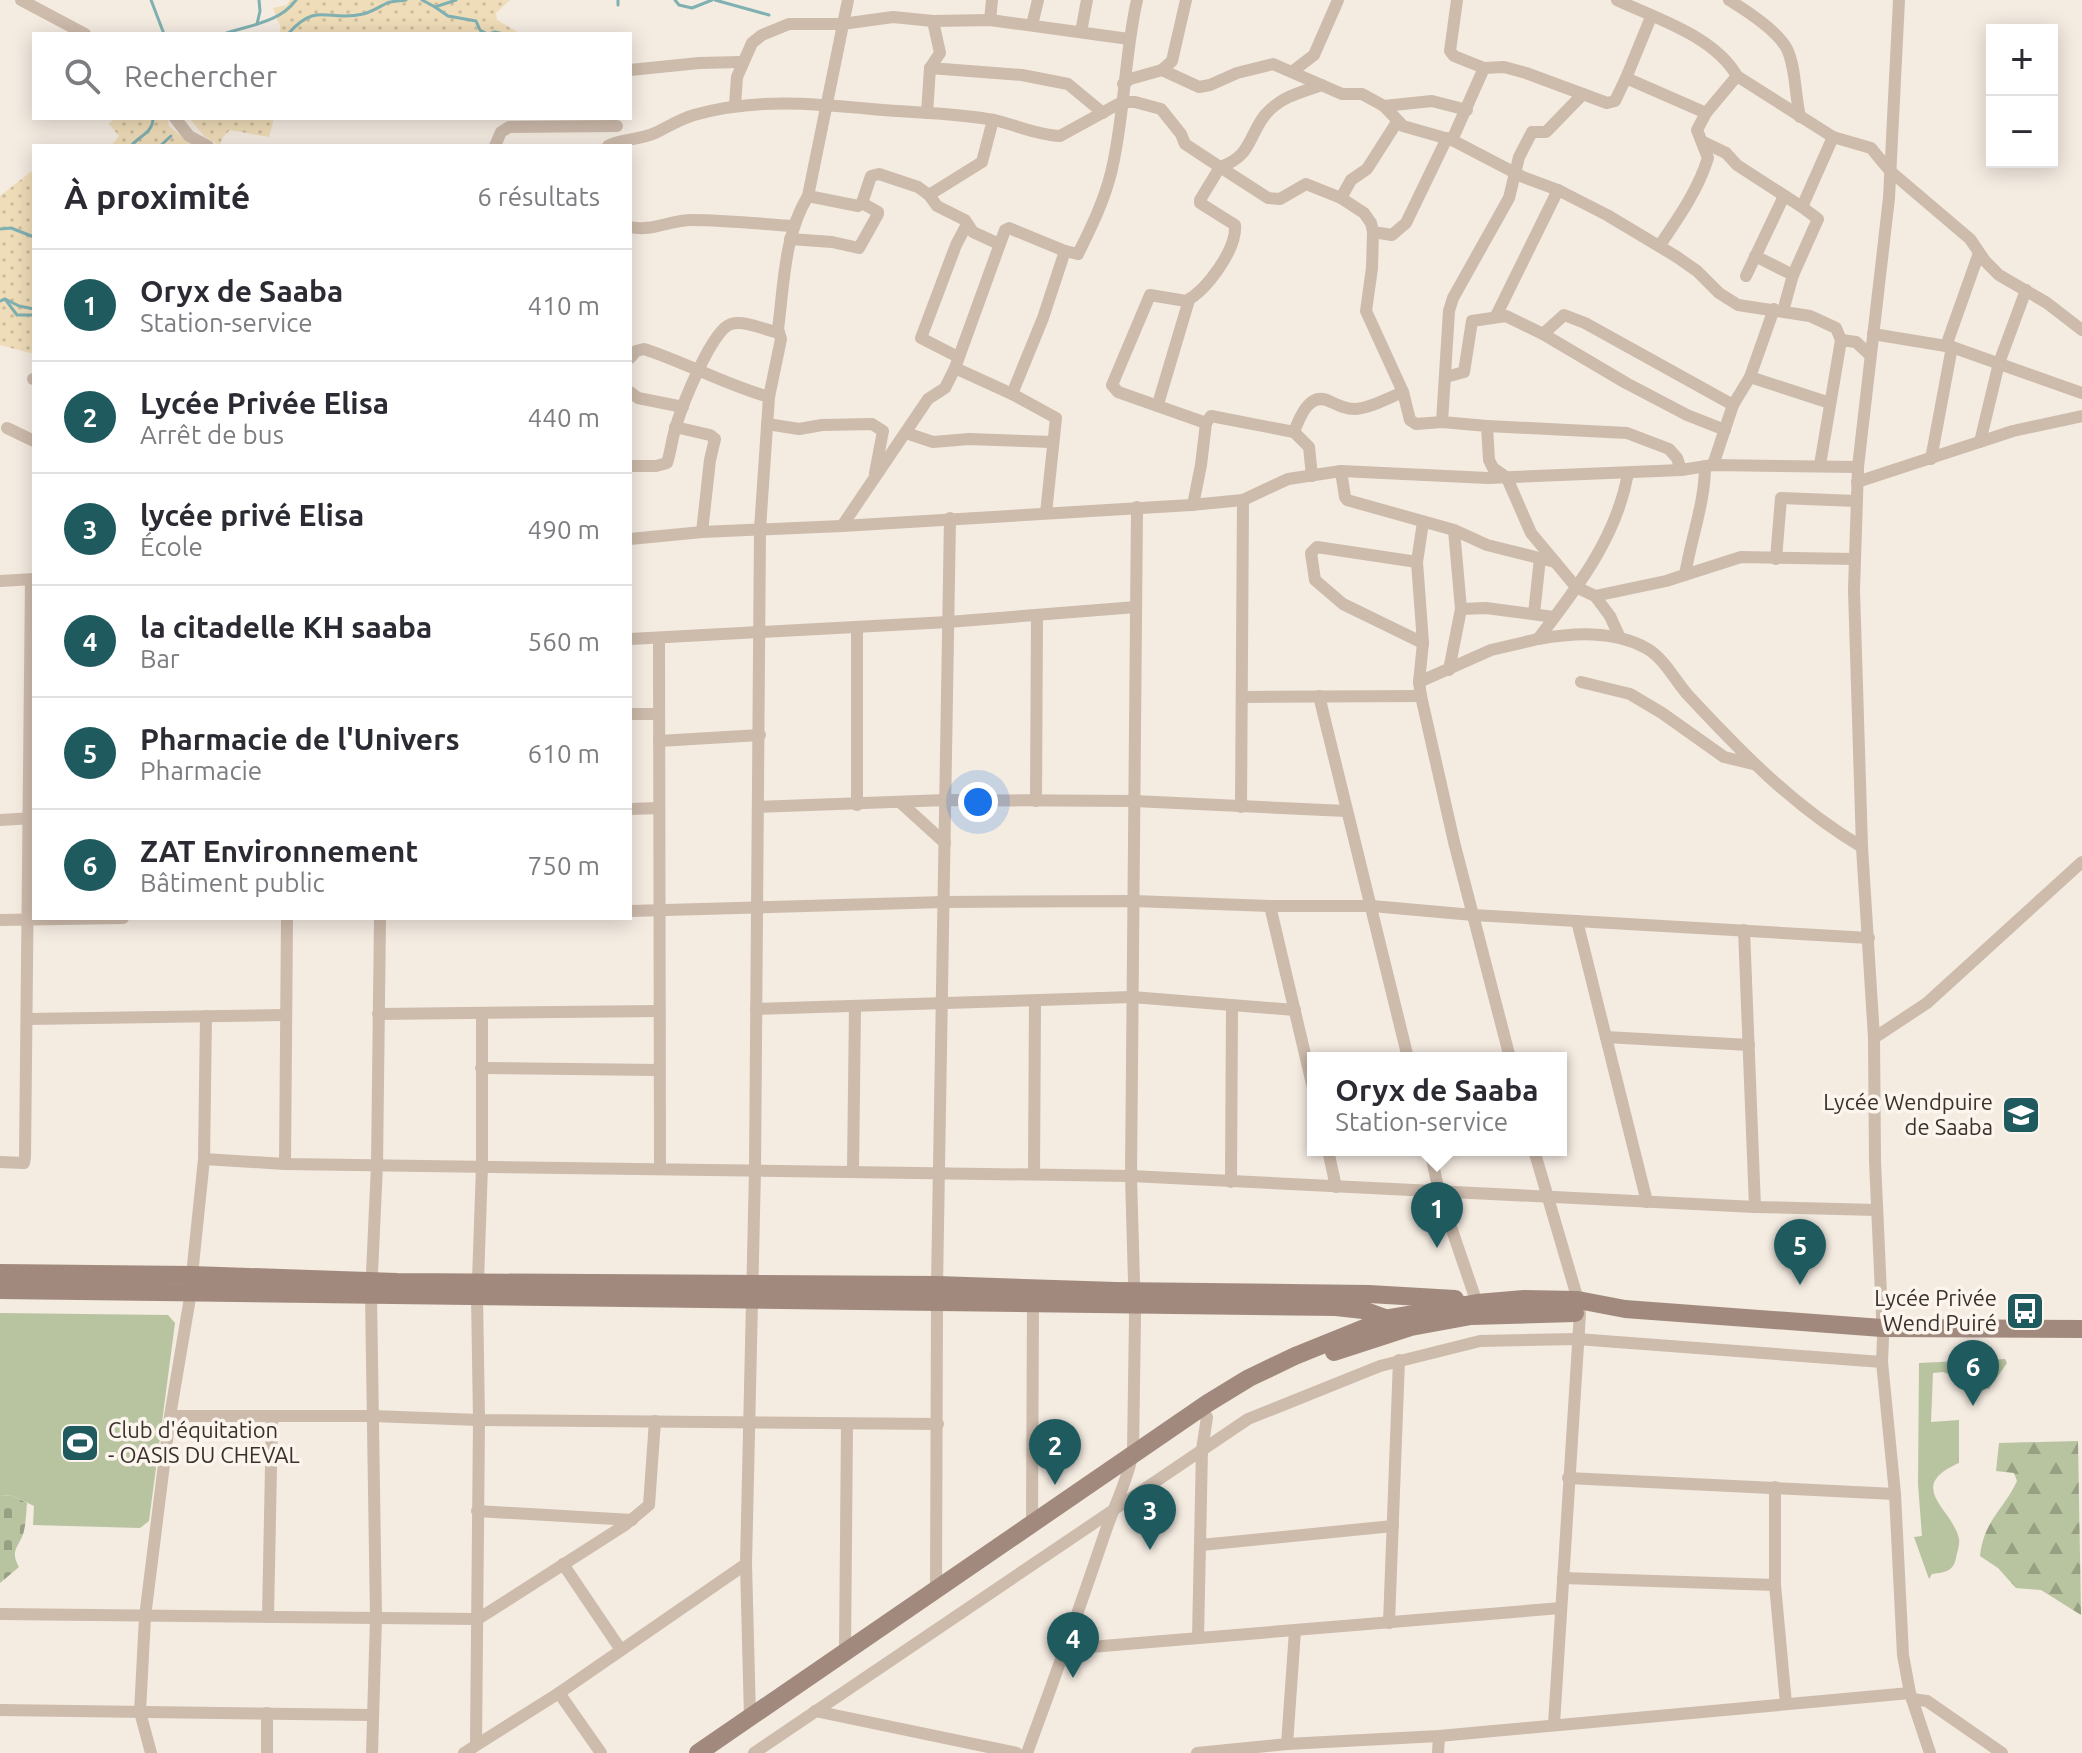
<!DOCTYPE html>
<html lang="fr">
<meta charset="utf-8">
<style>
body{margin:0;font-family:Ubuntu,sans-serif;background:#f7f7f7;color:#2b2b33}
.controls{position:absolute;right:24px;top:24px;display:grid;overflow:hidden;border-radius:0px;box-shadow:0 4px 20px #0003}
.controls button{width:72px;height:72px;display:grid;place-items:center;padding:0;border:0;border-bottom:2px solid #e1e1e2;background:#fff;color:#2b2b33;font:40px sans-serif}
.you{position:absolute;left:978px;top:802px;width:28px;height:28px;margin:-20px;border:6px solid #fff;border-radius:50%;background:#1a73e8;box-shadow:0 0 0 12px #1a73e833}
.badge{display:grid;place-items:center;width:52px;height:52px;border-radius:50%;background:#1f5a5e;color:#fff;font-size:26px;font-weight:700}
.pin{position:absolute;translate:-50% -66px;filter:drop-shadow(0 2px 4px #0008)}
.pin::after{content:'';position:absolute;top:42px;width:28px;height:24px;background:inherit;clip-path:polygon(0 0,100% 0,50% 100%)}
.popup{position:absolute;left:1307px;top:1052px;width:260px;height:104px;box-sizing:border-box;display:grid;place-content:center;border-radius:0px;background:#fff;filter:drop-shadow(0 2px 6px #0005);font-size:26px;white-space:nowrap;color:#7c7c81}
.popup b{font-size:30px;color:#2b2b33}
.popup::after{content:'';position:absolute;left:50%;top:100%;margin-left:-16px;border:16px solid transparent;border-top-color:#fff}
.list{margin:0;padding:0;list-style:none}
h2{display:flex;justify-content:space-between;align-items:center;height:104px;margin:0;padding:0 32px;font-size:34px}
h2 small{font-size:26px;font-weight:400;color:#7c7c81}
.list li{display:grid;grid-template-columns:52px 1fr auto;gap:24px;align-items:center;box-sizing:border-box;height:112px;padding:0 32px;border-top:2px solid #e1e1e2}
.list b{display:block;font-size:30px;white-space:nowrap}
.list p{margin:0;font-size:26px;white-space:nowrap;color:#7c7c81}
.list em{font-size:26px;font-style:normal;color:#7c7c81}
.icon{flex:none;width:44px;height:44px;fill:none;stroke:currentColor;stroke-width:2;stroke-linecap:round;stroke-linejoin:round}
.map{position:relative;flex:none;width:2082px;height:1753px;overflow:hidden}
.search{position:absolute;background:#fff;box-shadow:0 4px 20px #0003;left:32px;top:32px;width:600px;height:88px;display:flex;align-items:center;gap:20px;box-sizing:border-box;padding:0 28px;border-radius:0px;color:#7c7c81;font-size:30px}
.panel{position:absolute;background:#fff;box-shadow:0 4px 20px #0003;left:32px;top:144px;width:600px;height:776px;border-radius:0px}
.map>svg:first-child{display:block}
.green{fill:#b8c4a0}
.forest{fill:url(#forest-firs)}
.sand{fill:url(#sand-dots)}
.cemetery{fill:url(#cemetery-stones)}
.lines{fill:none;stroke-linecap:round;stroke-linejoin:round}
.stream{stroke:#7fb0b2;stroke-width:3}
.street{stroke:#cdbbac;stroke-width:12}
.secondary{stroke:#a18a7d;stroke-width:18}
.labels{text-anchor:middle;stroke-width:7;stroke-linejoin:round;paint-order:stroke}
.poi-label{font-size:22px;fill:#3b302b;stroke:#fbf5ee;text-anchor:end}
</style>
<div class="map">
<svg width="2082" height="1753" viewBox="0 0 2082 1753">
<defs>
<pattern id="forest-firs" width="22" height="20" patternUnits="userSpaceOnUse" patternTransform="scale(2)"><rect width="22" height="20" fill="#b8c4a0"/><path d="M5 1l3.5 6h-7zM16 11l3.5 6h-7z" fill="#97a083"/></pattern>
<pattern id="sand-dots" width="8" height="8" patternUnits="userSpaceOnUse" patternTransform="scale(2)"><rect width="8" height="8" fill="#efdcb8"/><path d="M2 2h.1M6 6h.1" fill="none" stroke="#cebd9e" stroke-width="1.8" stroke-linecap="round"/></pattern>
<pattern id="cemetery-stones" width="16" height="16" patternUnits="userSpaceOnUse" patternTransform="scale(2)"><rect width="16" height="16" fill="#b8c4a0"/><path d="M2 7V4a2 2 0 0 1 4 0v3zM10 15v-3a2 2 0 0 1 4 0v3z" fill="#97a083"/></pattern>
</defs>
<rect width="100%" height="100%" fill="#f4ebe1"/>
<g class="green">
<path d="M0,1313l168,2 7,8 -26,198 -9,7 -107,-3 1,-19 -21,-10 -13,-1z"/>
<path d="M2005,1359l2,4 -18,26 -46,-17 -10,1 -2,49 28,-2v43c-55,24 -6,46 0,76 1,5 -2,14 -3,19 -3,14 -11,14 -24,16l-3,5 -15,-42 8,-1 -4,-52 1,-121z"/>
</g>
<path class="forest" d="M2078,1441l3,174 -40,-25 -25,-2 -18,-20 -18,-12c4,-36 23,-45 37,-75l-3,-8 -18,-2 3,-28z"/>
<g class="sand">
<path d="M290,0h220l-14,13 1,7 24,14c-15,0 -83,-3 -91,0h-150v-8l-7,-18 14,-3z"/>
<path d="M115,118h53l1,8 24,20h-82l8,-10 -10,-12z"/>
<path d="M189,118h132h-47l-5,19 -39,-7 -8,8 -2,8 -16,-10z"/>
<path d="M32,171l2,1v182l-34,-9v-149z"/>
</g>
<path class="cemetery" d="M0,1495l13,1 14,7c-1,10 -1,25 -5,34 -6,12 -11,16 -3,30l-19,16z"/>
<g class="lines">
<g class="stream">
<path d="M151,0l13,34"/>
<path d="M422,0l13,7 21,-7"/>
<path d="M618,0v5"/>
<path d="M675,0l4,5 13,3 20,-8"/>
<path d="M715,0l54,15"/>
<path d="M435,7l13,9 28,5 4,9 7,4"/>
<path d="M257,24l3,-13 -1,-11"/>
<path d="M224,34c25,-9 55,-11 72,-34"/>
<path d="M288,34c30,-34 40,-11 75,-20 9,-2 16,-7 24,-11 5,-2 13,-2 19,-3"/>
<path d="M489,34l6,-2 9,2"/>
<path d="M131,146c8,-10 22,-13 22,-28"/>
<path d="M160,146l11,-10"/>
<path d="M0,229l11,-1 23,9"/>
<path d="M5,299l12,16h17"/>
<path d="M0,301l5,-2 14,7 15,3"/>
</g>
<g class="street">
<path d="M21,0l64,34"/>
<path d="M1457,0l-7,51 4,5 30,12 20,-1 22,6 81,30 8,-2 11,-23 80,35 31,-37"/>
<path d="M1617,0c40,19 97,36 120,76l96,61 38,11 19,23 80,68 15,22 14,14 48,28 35,27"/>
<path d="M1729,0c18,11 48,30 58,49 9,19 8,47 13,68"/>
<path d="M1899,0l-10,198 -31,269 -4,123 8,257 12,191 1,123 8,177 -1,24 13,132 8,161 7,38 20,60"/>
<path d="M990,20l2,-20"/>
<path d="M933,21l7,32 -10,15 92,7 46,9 35,29"/>
<path d="M1032,25l6,-25"/>
<path d="M1081,32l6,-32"/>
<path d="M630,70l69,-7 42,-1"/>
<path d="M1162,70l10,-9 14,-61"/>
<path d="M1293,71l21,-16 24,-55"/>
<path d="M1626,78l25,-61"/>
<path d="M1123,84l7,-5 32,-9 37,17 11,-2 27,-12 36,-9 69,30h20l22,12 19,20 49,14 71,37 35,13 49,25 70,42 20,14 22,22 19,12 72,11 26,12 5,12 15,2 14,13"/>
<path d="M735,105l2,-28 15,-34 10,-8 27,-11h53l51,-7 40,4 57,-1 139,19"/>
<path d="M1384,106l48,-5 35,9"/>
<path d="M927,113l3,-45"/>
<path d="M175,118l14,18 19,10"/>
<path d="M1452,140l32,-72"/>
<path d="M1703,142l23,11 11,12 65,42 31,-70"/>
<path d="M495,146l6,-14 8,-5 108,-1"/>
<path d="M608,146c10,-7 32,-6 47,-13 13,-6 25,-14 39,-18 63,-18 125,-11 189,-5 37,3 75,3 111,10 22,5 43,15 66,16l62,-34h13l26,7 20,25 4,10 35,23c31,-10 28,-30 45,-52 15,-18 36,-23 57,-30"/>
<path d="M929,195l53,-33 11,-42"/>
<path d="M808,196l50,10 4,-3 9,-27 8,-2 39,13 11,8 8,11 28,14 8,12 26,12"/>
<path d="M1341,198l10,-18 16,-11 30,-47"/>
<path d="M630,227c21,5 40,-7 62,-7 34,0 68,4 102,6"/>
<path d="M1373,232l19,3 14,-12 41,-85"/>
<path d="M790,239l42,3 27,6 19,-34v-2l-16,-9"/>
<path d="M1660,245c19,-28 38,-55 48,-87l-11,-28 9,-17"/>
<path d="M1755,256l38,19 -10,36"/>
<path d="M1793,275l25,-56 -16,-12"/>
<path d="M1746,276l38,-80"/>
<path d="M1496,316l62,-126"/>
<path d="M1543,334l21,-19 21,8 148,82"/>
<path d="M1873,334l79,13 130,46"/>
<path d="M1946,346l33,-93"/>
<path d="M958,357l-37,-19 35,-93 10,-19"/>
<path d="M630,358l6,-7 8,-2c43,14 82,36 125,48"/>
<path d="M955,368l50,-138 4,-2 56,23"/>
<path d="M1446,377l18,-5 8,-51 34,-5 37,18 83,49 61,32 38,15"/>
<path d="M1750,377l80,26"/>
<path d="M33,379h1"/>
<path d="M630,392l8,6 45,9"/>
<path d="M1012,394l44,24 -10,95"/>
<path d="M1158,404l31,-104"/>
<path d="M1442,422l7,-111 4,-13 56,-100 10,-41 13,-25h14l37,-38"/>
<path d="M1206,423l-88,-31 -6,-7 38,-90 36,6c21,-11 51,-52 49,-76l-35,-22v-3l20,-33 48,31 12,1 26,-15 35,14 23,15 7,10 2,9 -1,36 -6,43 37,81 7,28 6,4 26,-2 45,4 2,34 4,8 14,10 24,55 45,54 19,9 15,20 10,22"/>
<path d="M767,424l32,5 23,-4 50,-1 11,7 -8,42"/>
<path d="M1487,426l140,7 42,16 8,9 4,12"/>
<path d="M675,427l35,8 5,4 -5,21 -8,72"/>
<path d="M7,428l27,13"/>
<path d="M1294,432c6,-16 16,-42 37,-30 9,4 15,7 24,7 16,-1 33,-11 48,-17"/>
<path d="M906,433l27,9 36,-3 83,3"/>
<path d="M1980,442l19,-79 27,-73"/>
<path d="M1931,459l21,-112"/>
<path d="M1713,465l20,-60 17,-28 24,-68"/>
<path d="M1820,465l21,-125"/>
<path d="M630,466h26l11,-3c4,-12 5,-25 9,-37 6,-20 36,-97 55,-102 14,-4 34,6 48,9"/>
<path d="M1341,471l4,26 2,3 107,30 33,15 68,17"/>
<path d="M1857,482l156,-51 69,-15"/>
<path d="M1193,505l8,-40 5,-42 5,-7 83,16 15,15 3,29"/>
<path d="M1423,522l-6,40 6,81 -4,39 2,14 33,146 56,216"/>
<path d="M842,526l86,-127 17,-11 10,-20 57,26 31,-76 22,-67 13,3c13,-26 26,-53 33,-81 14,-57 13,-116 26,-173"/>
<path d="M630,539l72,-7 140,-6 349,-21 52,-5 45,-21 53,-8 147,7 193,-8 32,-5 145,2"/>
<path d="M1776,559l5,-61 75,3"/>
<path d="M1417,562l-100,-15 -6,6 4,27 28,24 80,39"/>
<path d="M1685,575c6,-37 20,-72 20,-109"/>
<path d="M0,581l34,-2"/>
<path d="M1595,596l71,-15 75,-24 114,2"/>
<path d="M1461,609l25,-1 68,9"/>
<path d="M1534,614l6,-56"/>
<path d="M659,638l1,530"/>
<path d="M630,639l318,-17 188,-15"/>
<path d="M1538,639c35,-6 76,-9 108,9 18,10 28,31 41,46 54,58 107,113 175,153"/>
<path d="M1449,670l12,-61 -7,-79"/>
<path d="M1419,682l72,-32 47,-11c39,-51 79,-102 90,-166"/>
<path d="M1581,682l49,12 32,19 62,44 29,7"/>
<path d="M1319,696l89,362"/>
<path d="M1242,697l179,-1"/>
<path d="M630,714h29"/>
<path d="M659,741l101,-6"/>
<path d="M1036,801l1,-186"/>
<path d="M901,803l44,40"/>
<path d="M857,805v-178"/>
<path d="M758,807l188,-7 188,1 212,10"/>
<path d="M1241,807l2,-307"/>
<path d="M630,809l29,-1"/>
<path d="M0,820l34,-2"/>
<path d="M1270,906l43,182"/>
<path d="M630,911l314,-9 190,-1 136,5h102l101,9 396,23"/>
<path d="M0,920l123,-2"/>
<path d="M1577,921l70,281"/>
<path d="M1744,930l11,277"/>
<path d="M756,1009l376,-12 163,13"/>
<path d="M378,1014l281,-3"/>
<path d="M27,1019l259,-4"/>
<path d="M1606,1037l143,8"/>
<path d="M1874,1038l53,-35 155,-141"/>
<path d="M481,1068l177,2"/>
<path d="M1328,1150l8,37"/>
<path d="M1430,1150l9,42 38,111"/>
<path d="M1534,1150l44,150"/>
<path d="M204,1159l81,5 846,12 624,31 122,3"/>
<path d="M0,1162l24,1 1,-6 6,-577"/>
<path d="M285,1164l2,-246"/>
<path d="M853,1172l2,-166"/>
<path d="M1034,1174l1,-172"/>
<path d="M1231,1182l1,-176"/>
<path d="M192,1275l12,-116 2,-143"/>
<path d="M478,1281l4,-115v-153"/>
<path d="M937,1285l13,-767"/>
<path d="M170,1416h202l107,4 459,4"/>
<path d="M1568,1478l327,16"/>
<path d="M1775,1487v98l11,119"/>
<path d="M477,1511l155,9"/>
<path d="M1032,1522l1,-220"/>
<path d="M1201,1545l192,-19"/>
<path d="M563,1564l58,86"/>
<path d="M1563,1578l212,7"/>
<path d="M936,1590l1,-287"/>
<path d="M0,1614l478,5 147,-94 24,-20 6,-84"/>
<path d="M268,1617l4,-200"/>
<path d="M1389,1623l10,-263"/>
<path d="M1198,1638l4,-188 5,-33"/>
<path d="M1066,1649l495,-41"/>
<path d="M845,1652l2,-228"/>
<path d="M559,1693l42,60"/>
<path d="M1912,1699l15,2 75,52"/>
<path d="M0,1710l372,5"/>
<path d="M815,1711l202,42"/>
<path d="M750,1717l-4,-153 9,-394 5,-641 9,-132 12,-58 -3,-10c6,-45 6,-94 30,-133l40,-196"/>
<path d="M1554,1724l26,-411"/>
<path d="M476,1744l3,-324 -2,-124"/>
<path d="M1287,1744l8,-113"/>
<path d="M151,1753l-11,-41 5,-95 25,-201 21,-124"/>
<path d="M267,1753v-40"/>
<path d="M372,1753l4,-135 -5,-323 6,-130 3,-247"/>
<path d="M464,1753l95,-60 187,-129"/>
<path d="M754,1753l494,-334 132,-53 100,-25 97,-2 305,23"/>
<path d="M1027,1753c27,-73 53,-146 78,-220 9,-27 23,-53 28,-81l2,-135 -4,-141 6,-669"/>
<path d="M1197,1753l90,-9 152,-8 471,-43"/>
<path d="M1438,1753l1,-17"/>
</g>
<g class="secondary">
<path d="M0,1273l192,2 205,7 540,3 179,6 253,3 86,5"/>
<path d="M0,1290l1336,17 27,3 27,10"/>
<path d="M1334,1352l77,-25 60,-11 104,-3"/>
<path d="M698,1753l510,-350 41,-25 46,-22 94,-38 88,-15 47,-4 54,1 47,9 257,19 200,1"/>
</g>
</g>
<defs>
<g id="school-square" transform="scale(2)"><rect x="-9" y="-9" width="18" height="18" rx="4" fill="#1f5a5e" stroke="#fbf5ee"/><path d="M0-5L7-2L0 1L-7-2ZM-4 1L0 2.5L4 1V4Q0 6-4 4Z" fill="#fff"/></g>
<g id="bus-square" transform="scale(2)"><rect x="-9" y="-9" width="18" height="18" rx="4" fill="#1f5a5e" stroke="#fbf5ee"/><path d="M-5-6H5V4H4V6H2V4H-2V6H-4V4H-5ZM-3.5-4V0h7V-4ZM-3.5 1.2v1.5H-2V1.2ZM2 1.2v1.5H3.5V1.2Z" fill="#fff"/></g>
<g id="stadium-square" transform="scale(2)"><rect x="-9" y="-9" width="18" height="18" rx="4" fill="#1f5a5e" stroke="#fbf5ee"/><path d="M0-5a6.5 5 0 1 0 0 10a6.5 5 0 1 0 0-10ZM-3.5-1.8h7v3.6h-7Z" fill="#fff"/></g>
</defs>
<g fill-rule="evenodd">
<use href="#school-square" x="2021" y="1115"/>
<use href="#bus-square" x="2025" y="1311"/>
<use href="#stadium-square" x="80" y="1443"/>
</g>
<g class="labels">
<g class="poi-label">
<text x="1993" y="1110">Lycée Wendpuire<tspan x="1993" dy="25">de Saaba</tspan></text>
<text x="1997" y="1306">Lycée Privée<tspan x="1997" dy="25">Wend Puiré</tspan></text>
<text x="108" y="1438" text-anchor="start">Club d'équitation<tspan x="108" dy="25">- OASIS DU CHEVAL</tspan></text>
</g>
</g>
</svg>
<div class="controls">
<button>+</button>
<button>−</button>
</div>
<div class="you"></div>
<div class="pin badge" style="left:1437px;top:1248px">1</div>
<div class="popup"><b>Oryx de Saaba</b>Station-service</div>
<div class="pin badge" style="left:1055px;top:1485px">2</div>
<div class="pin badge" style="left:1150px;top:1550px">3</div>
<div class="pin badge" style="left:1073px;top:1678px">4</div>
<div class="pin badge" style="left:1800px;top:1285px">5</div>
<div class="pin badge" style="left:1973px;top:1406px">6</div>
<div class="search"><svg class="icon" aria-label="search" viewBox="0 0 24 24"><circle cx="10" cy="10" r="6"/><path d="M15 15l6 6"/></svg>Rechercher</div>
<section class="panel">
<h2>À proximité<small>6 résultats</small></h2>
<ul class="list">
<li><span class="badge">1</span><div><b>Oryx de Saaba</b><p>Station-service</p></div><em>410 m</em></li>
<li><span class="badge">2</span><div><b>Lycée Privée Elisa</b><p>Arrêt de bus</p></div><em>440 m</em></li>
<li><span class="badge">3</span><div><b>lycée privé Elisa</b><p>École</p></div><em>490 m</em></li>
<li><span class="badge">4</span><div><b>la citadelle KH saaba</b><p>Bar</p></div><em>560 m</em></li>
<li><span class="badge">5</span><div><b>Pharmacie de l'Univers</b><p>Pharmacie</p></div><em>610 m</em></li>
<li><span class="badge">6</span><div><b>ZAT Environnement</b><p>Bâtiment public</p></div><em>750 m</em></li>
</ul>
</section>
</div>
